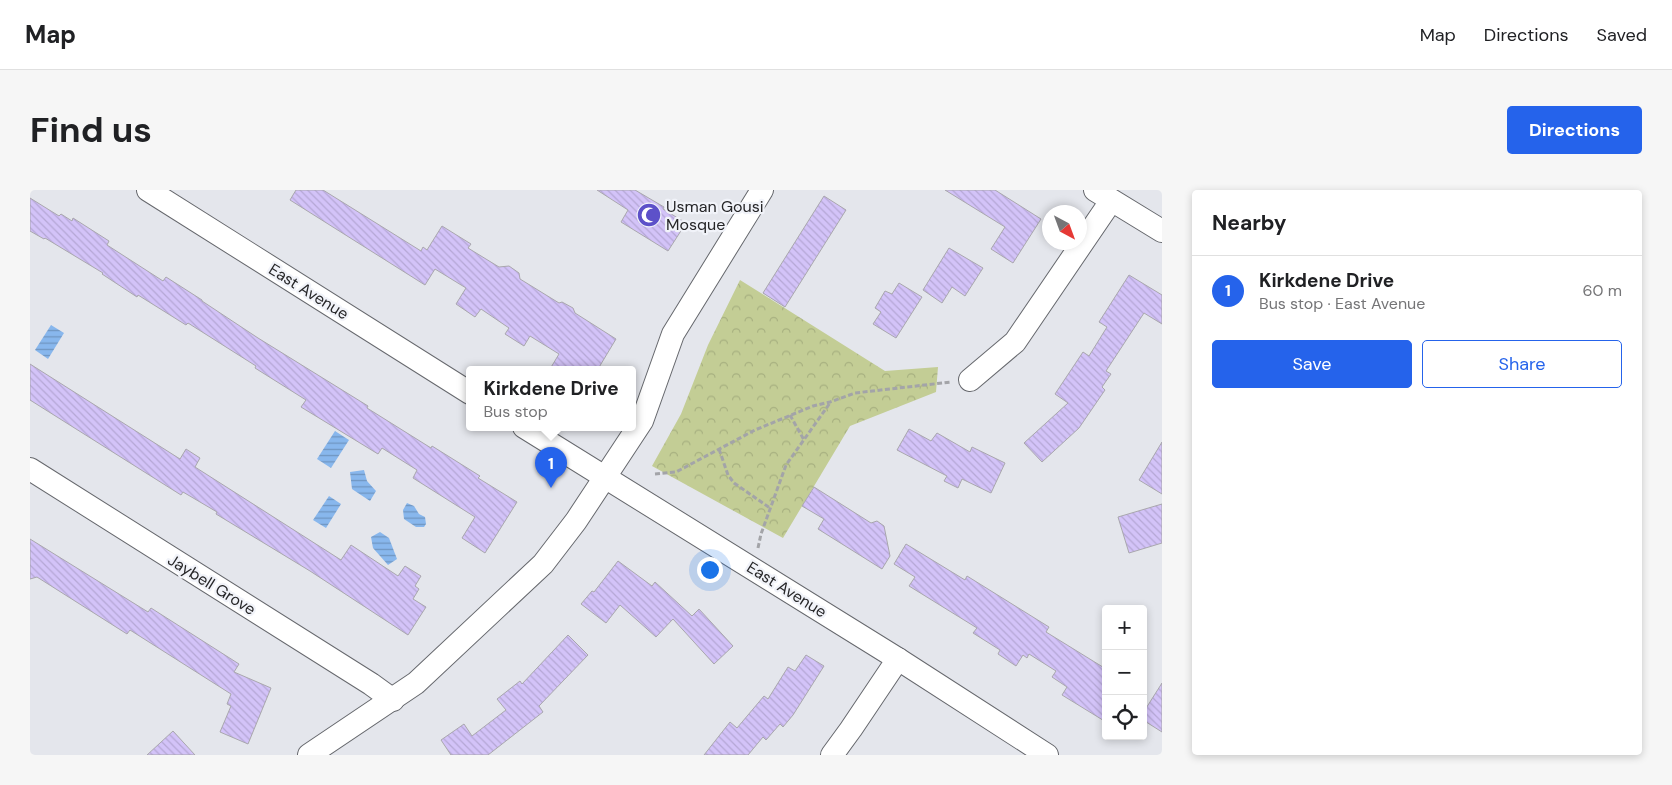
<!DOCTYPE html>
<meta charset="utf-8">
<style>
body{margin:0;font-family:"DM Sans",sans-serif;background:#f6f6f6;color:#202124}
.controls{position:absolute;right:15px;bottom:15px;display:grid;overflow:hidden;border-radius:5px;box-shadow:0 2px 8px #0003}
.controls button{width:45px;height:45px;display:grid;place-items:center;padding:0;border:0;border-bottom:1px solid #e0e0e0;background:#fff;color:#202124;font:25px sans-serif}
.compass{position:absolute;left:1012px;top:15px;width:45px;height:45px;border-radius:50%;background:#fff;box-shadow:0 2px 8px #0003;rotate:139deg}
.you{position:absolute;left:679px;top:379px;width:18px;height:18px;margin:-12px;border:4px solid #fff;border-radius:50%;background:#1a73e8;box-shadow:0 0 0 8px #1a73e833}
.badge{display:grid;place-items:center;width:32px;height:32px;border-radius:50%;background:#2563eb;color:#fff;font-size:16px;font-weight:700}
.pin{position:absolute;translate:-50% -41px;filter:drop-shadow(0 1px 2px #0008)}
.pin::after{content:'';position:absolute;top:26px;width:18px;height:15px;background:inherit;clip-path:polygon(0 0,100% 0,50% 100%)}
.popup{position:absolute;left:436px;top:176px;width:170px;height:65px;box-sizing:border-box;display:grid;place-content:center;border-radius:5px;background:#fff;filter:drop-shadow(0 1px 4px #0005);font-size:16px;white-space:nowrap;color:#757577}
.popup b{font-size:19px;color:#202124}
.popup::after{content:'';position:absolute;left:50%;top:100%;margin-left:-10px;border:10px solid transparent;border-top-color:#fff}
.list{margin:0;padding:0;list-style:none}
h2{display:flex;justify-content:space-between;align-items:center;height:65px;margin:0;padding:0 20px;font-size:21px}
h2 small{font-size:16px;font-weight:400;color:#757577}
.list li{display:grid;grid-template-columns:32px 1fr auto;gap:15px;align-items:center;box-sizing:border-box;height:70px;padding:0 20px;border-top:1px solid #e0e0e0}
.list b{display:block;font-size:19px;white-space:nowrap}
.list p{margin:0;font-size:16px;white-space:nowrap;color:#757577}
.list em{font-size:16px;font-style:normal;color:#757577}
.actions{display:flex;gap:10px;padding:15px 20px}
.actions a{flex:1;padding:11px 0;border:1px solid #2563eb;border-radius:5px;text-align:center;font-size:18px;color:#2563eb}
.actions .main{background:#2563eb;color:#fff}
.icon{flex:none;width:28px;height:28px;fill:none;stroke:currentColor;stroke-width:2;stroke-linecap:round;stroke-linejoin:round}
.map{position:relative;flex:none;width:1132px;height:565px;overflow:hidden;border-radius:5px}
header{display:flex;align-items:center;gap:30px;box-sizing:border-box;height:70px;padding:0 25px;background:#fff;border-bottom:1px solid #e0e0e0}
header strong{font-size:24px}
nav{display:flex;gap:28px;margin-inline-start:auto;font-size:18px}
.intro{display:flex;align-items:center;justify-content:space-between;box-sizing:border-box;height:120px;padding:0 30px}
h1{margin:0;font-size:35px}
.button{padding:12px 22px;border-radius:5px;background:#2563eb;color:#fff;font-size:18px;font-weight:700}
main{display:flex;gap:30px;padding:0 30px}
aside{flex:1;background:#fff;border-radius:5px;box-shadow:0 2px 8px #0003}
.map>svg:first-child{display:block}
.park{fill:url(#park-crowns)}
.water{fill:url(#water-rules)}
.building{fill:url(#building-back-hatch);stroke:#a9a7ad}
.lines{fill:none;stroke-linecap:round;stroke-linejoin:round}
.minor-casing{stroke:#66686d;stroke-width:24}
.path{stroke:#a3a4a8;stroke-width:3;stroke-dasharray:5 2.5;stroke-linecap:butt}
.minor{stroke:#fff;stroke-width:22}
.labels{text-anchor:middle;stroke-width:4.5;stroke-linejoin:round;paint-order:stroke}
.poi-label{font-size:16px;fill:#262628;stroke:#f1f3f9;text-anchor:start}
.street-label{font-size:16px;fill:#262628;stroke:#f1f3f9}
</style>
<header>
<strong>Map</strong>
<nav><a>Map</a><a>Directions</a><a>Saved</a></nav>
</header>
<div class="intro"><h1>Find us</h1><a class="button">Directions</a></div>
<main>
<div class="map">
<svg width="1132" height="565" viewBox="0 0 1132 565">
<defs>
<pattern id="park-crowns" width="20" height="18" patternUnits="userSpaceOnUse" patternTransform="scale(1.25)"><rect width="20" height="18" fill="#c3cd95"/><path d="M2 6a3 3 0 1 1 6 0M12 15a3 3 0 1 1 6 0" fill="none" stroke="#a7b080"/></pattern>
<pattern id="water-rules" width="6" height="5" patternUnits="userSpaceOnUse" patternTransform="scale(1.25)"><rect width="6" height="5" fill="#88b7ed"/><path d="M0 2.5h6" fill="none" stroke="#6f95c0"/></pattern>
<pattern id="building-back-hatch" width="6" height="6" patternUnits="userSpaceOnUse" patternTransform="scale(1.25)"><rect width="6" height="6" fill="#d3c3f8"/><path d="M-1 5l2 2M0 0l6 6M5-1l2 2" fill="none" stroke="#b5a7d5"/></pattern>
</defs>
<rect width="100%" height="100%" fill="#e4e6ec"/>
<path class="park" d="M710,90l145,91 53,-4 -2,25 -86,34 -67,112 -131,-72 29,-52 27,-69z"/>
<g class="water">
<path d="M21,135l13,8 -16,26 -13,-9z"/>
<path d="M305,241l14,9 -18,28 -14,-9z"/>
<path d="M334,280l3,11 9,10 -6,10 -18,-12 -2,-17z"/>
<path d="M299,306l12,8 -15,24 -13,-8z"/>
<path d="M377,313l7,3 5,8 6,3 1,7 -2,3h-8l-12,-8 -1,-9z"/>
<path d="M350,342l9,6 8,21 -9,6 -15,-17 -2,-11z"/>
</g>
<g class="building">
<path d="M266,0h27l98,61 2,-4 4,3 15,-24 29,18 -3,4 31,19 10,-1 10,7 1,6 39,24 3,-1 11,6 2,5 41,26 -18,30h-48l9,-15 -29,-18 -6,10 -19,-12 4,-6 -28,-19 -6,8 -19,-13 10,-16 -31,-19 -10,16 -135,-85z"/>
<path d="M567,0h38l29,17 -1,2 23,14 -18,28 -47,-29 7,-12z"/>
<path d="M915,0h50l46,29 -28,44 -22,-14 14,-22z"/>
<path d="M794,6l22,14 -61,97 -22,-14z"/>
<path d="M0,8l29,18 2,-2 11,7 1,-3 36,23 -2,4 56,36 3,-4 36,23v1l56,37 110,68 -1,2 64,40 1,-2 48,30 -2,2 39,24 -32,51 -23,-15 13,-21 -62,-39 4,-8 -35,-22 -4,6 -77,-47 5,-7 -51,-32 1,-2 -68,-43 -2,2 -48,-30 -1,2 -35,-23 1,-1 -58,-35 -1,1 -14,-8z"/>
<path d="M919,58l34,20 -18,28 -13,-9 -10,16 -19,-13z"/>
<path d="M1099,85l33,20v29l-18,-11 -38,58 5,3 -9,13 3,3 -26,38 -37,34 -18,-19 44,-40 -13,-9 28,-42 6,4 18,-29 -8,-5z"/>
<path d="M869,93l23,14 -26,41 -23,-14 8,-12 -6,-4 10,-17 7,3z"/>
<path d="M0,174l150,95 6,-10 14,9 -5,9 146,93 10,-15 47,31 7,-10 16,10 -6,10 4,3 -6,10 13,8 -18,28 -98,-64 -94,-57 1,-2 -34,-20 -2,3 -151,-95z"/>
<path d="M879,239l22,12 6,-8 33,19 2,-5 33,16 -14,30 -29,-14 -4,9 -14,-7 3,-5 -50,-26z"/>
<path d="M1132,252v52l-23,-14z"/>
<path d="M784,297l57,36 6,-2 7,5 6,30 -8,13 -64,-40 6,-10 -22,-13z"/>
<path d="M1132,314v39l-33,10 -11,-36z"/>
<path d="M0,349l118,73 3,-4 88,56 -5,8 37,16 -23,56 -28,-12 11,-26 -4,-2 4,-10 -101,-64 -3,4 -90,-57 -7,2z"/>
<path d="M876,354l59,36 2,-4 82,51 -3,5 60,37v53l-44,-27 5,-8 -15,-10 4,-6 -27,-17 -2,4 -4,-3 -7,11 -18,-12 2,-4 -27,-17 4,-5 -68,-42 6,-9 -21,-13z"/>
<path d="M588,371l34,25 3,-4 37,34 7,-7 34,37 -19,18 -41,-45 -17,18 -36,-32 -14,18 -25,-19 11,-13 2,1z"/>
<path d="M538,445l20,20 -49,51 4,6 -55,43h-37l-10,-15 23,-16 8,12 34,-26 -9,-11 23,-18 2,3z"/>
<path d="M776,465l18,11 -31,49 -10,12 -3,-3 -14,16 -3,-3 -15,18h-44l26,-33 7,6 27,-32 4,3 20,-32 7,4z"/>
<path d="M1132,493v49l-19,-12v-7z"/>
<path d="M143,541l22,24h-48z"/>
</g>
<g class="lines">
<g class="minor-casing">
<g id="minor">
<path d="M118,0l322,203"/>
<path d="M1065,0l67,41"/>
<path d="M940,190l45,-38 96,-141"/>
<path d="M494,237l374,232 149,96"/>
<path d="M0,279l341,215 22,16"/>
<path d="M279,565l107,-72 127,-119 33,-43 66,-100 31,-87 89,-144"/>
<path d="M802,565l19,-26 47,-70"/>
</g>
</g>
<g class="path">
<path d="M760,225l14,25"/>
<path d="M689,259l9,26 6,8 36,25"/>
<path d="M625,284l21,-2 79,-42 58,-24 17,-4 25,-9 96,-11"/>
<path d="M728,358l3,-14 25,-69 44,-62"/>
</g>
<use href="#minor" class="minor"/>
</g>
<defs>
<g id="mosque-disc" transform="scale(1.25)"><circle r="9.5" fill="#5d51c9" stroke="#f1f3f9"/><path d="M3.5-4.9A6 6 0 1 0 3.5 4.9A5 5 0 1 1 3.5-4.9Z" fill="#fff"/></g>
</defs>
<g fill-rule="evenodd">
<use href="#mosque-disc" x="619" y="25"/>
</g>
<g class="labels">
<g class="poi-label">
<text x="636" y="22">Usman Gousi<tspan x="636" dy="18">Mosque</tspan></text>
</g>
<g class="street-label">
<text transform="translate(279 101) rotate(32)" y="6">East Avenue</text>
<text transform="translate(182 394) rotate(32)" y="6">Jaybell Grove</text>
<text transform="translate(757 399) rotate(32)" y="6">East Avenue</text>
</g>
</g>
</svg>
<div class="controls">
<button>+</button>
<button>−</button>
<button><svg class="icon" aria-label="locate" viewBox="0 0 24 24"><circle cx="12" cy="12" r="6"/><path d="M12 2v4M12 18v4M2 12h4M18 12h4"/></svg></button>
</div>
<svg class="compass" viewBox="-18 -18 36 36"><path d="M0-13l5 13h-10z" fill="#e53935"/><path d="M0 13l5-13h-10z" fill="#757577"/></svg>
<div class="you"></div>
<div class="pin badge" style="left:521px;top:298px">1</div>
<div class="popup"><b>Kirkdene Drive</b>Bus stop</div>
</div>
<aside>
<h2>Nearby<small></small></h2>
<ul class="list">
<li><span class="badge">1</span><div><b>Kirkdene Drive</b><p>Bus stop · East Avenue</p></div><em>60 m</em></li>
</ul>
<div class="actions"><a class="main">Save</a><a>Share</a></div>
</aside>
</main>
